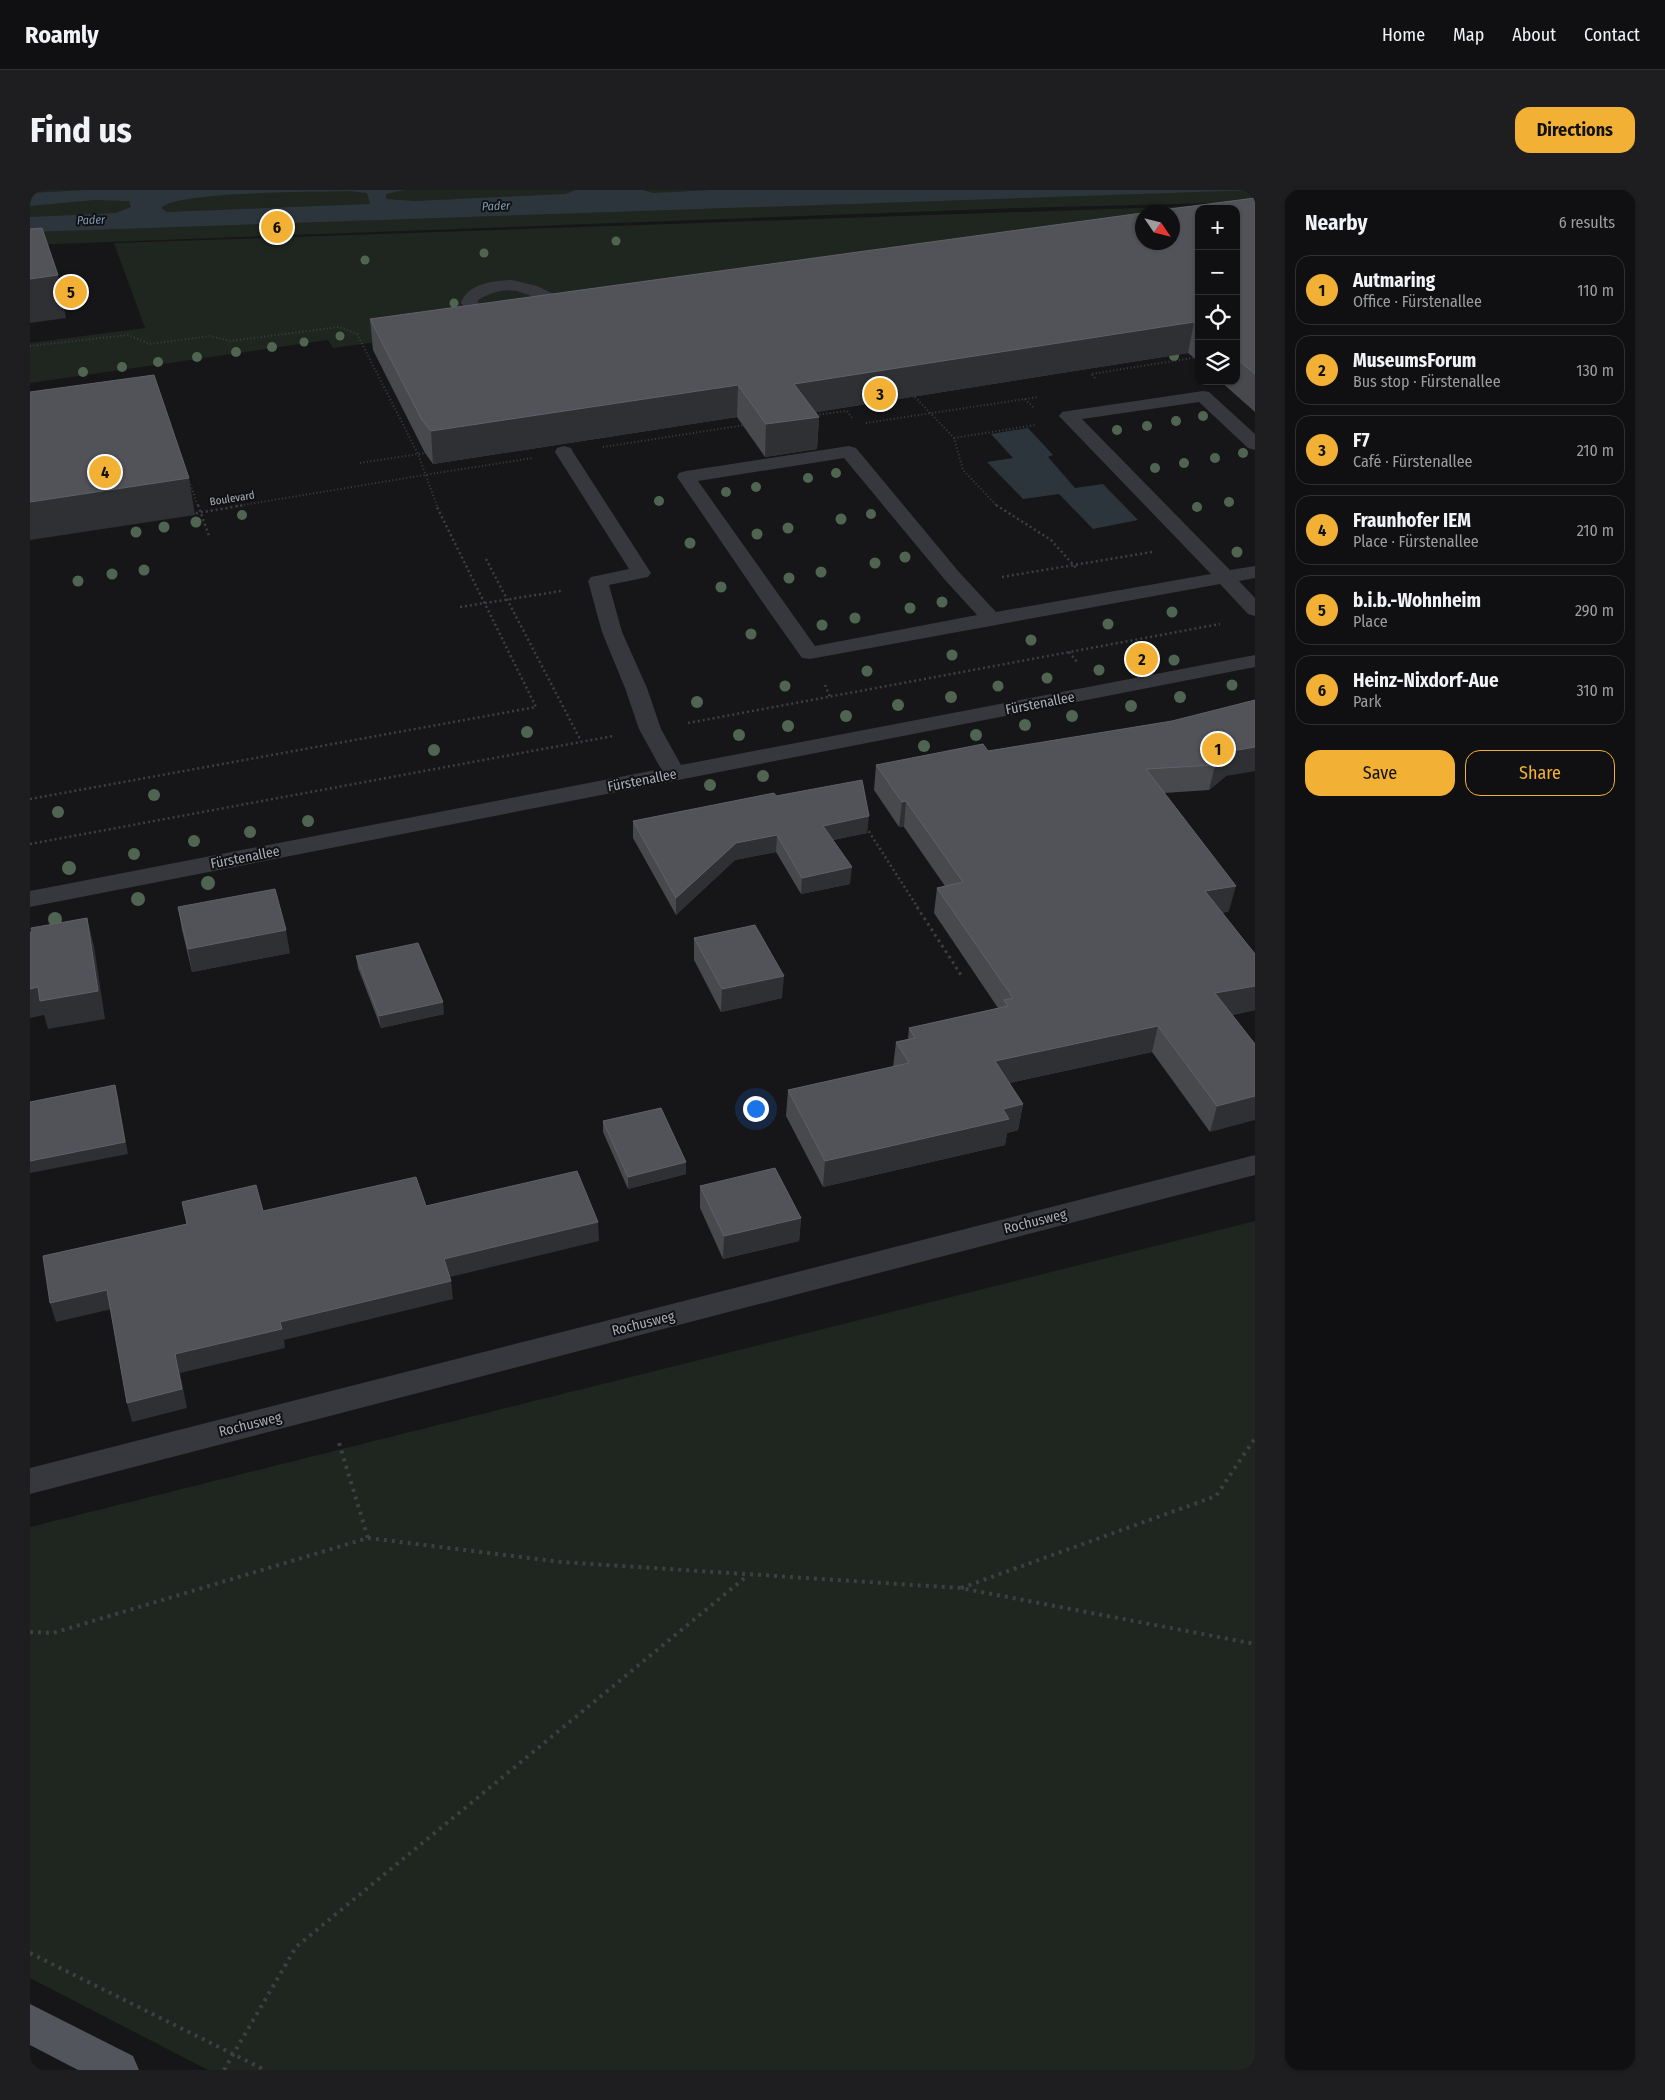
<!DOCTYPE html>
<meta charset="utf-8">
<style>
body{margin:0;font-family:"Fira Sans Condensed",sans-serif;background:#1e1e20;color:#f1f3f6}
.controls{position:absolute;right:15px;top:15px;display:grid;overflow:hidden;border-radius:10px;box-shadow:0 1px 4px #0004}
.controls button{width:45px;height:45px;display:grid;place-items:center;padding:0;border:0;border-bottom:1px solid #303032;background:#101012;color:#f1f3f6;font:25px sans-serif}
.compass{position:absolute;left:1105px;top:15px;width:45px;height:45px;border-radius:50%;background:#101012;box-shadow:0 1px 4px #0004;rotate:125deg}
.you{position:absolute;left:725px;top:918px;width:18px;height:18px;margin:-12px;border:4px solid #fff;border-radius:50%;background:#1a73e8;box-shadow:0 0 0 8px #1a73e833}
.badge{display:grid;place-items:center;width:32px;height:32px;border-radius:50%;background:#f2b134;color:#111;font-size:16px;font-weight:700}
.pin{position:absolute;translate:-50% -50%;border:2px solid #fff;box-shadow:0 1px 5px #0006}
.list{margin:0;padding:0;list-style:none}
h2{display:flex;justify-content:space-between;align-items:center;height:65px;margin:0;padding:0 20px;font-size:21px}
h2 small{font-size:16px;font-weight:400;color:#9c9d9f}
.list li{display:grid;grid-template-columns:32px 1fr auto;gap:15px;align-items:center;box-sizing:border-box;height:70px;margin:0 10px 10px;padding:0 10px;border:1px solid #303032;border-radius:15px}
.list b{display:block;font-size:19px;white-space:nowrap}
.list p{margin:0;font-size:16px;white-space:nowrap;color:#9c9d9f}
.list em{font-size:16px;font-style:normal;color:#9c9d9f}
.actions{display:flex;gap:10px;padding:15px 20px}
.actions a{flex:1;padding:11px 0;border:1px solid #f2b134;border-radius:15px;text-align:center;font-size:18px;color:#f2b134}
.actions .main{background:#f2b134;color:#111}
.icon{flex:none;width:28px;height:28px;fill:none;stroke:currentColor;stroke-width:2;stroke-linecap:round;stroke-linejoin:round}
.map{position:relative;flex:none;width:1225px;height:1880px;overflow:hidden;border-radius:15px}
header{display:flex;align-items:center;gap:30px;box-sizing:border-box;height:70px;padding:0 25px;background:#101012;border-bottom:1px solid #303032}
header strong{font-size:24px}
nav{display:flex;gap:28px;margin-inline-start:auto;font-size:18px}
.intro{display:flex;align-items:center;justify-content:space-between;box-sizing:border-box;height:120px;padding:0 30px}
h1{margin:0;font-size:35px}
.button{padding:12px 22px;border-radius:15px;background:#f2b134;color:#111;font-size:18px;font-weight:700}
main{display:flex;gap:30px;padding:0 30px}
aside{flex:1;background:#101012;border-radius:15px;box-shadow:0 1px 4px #0004}
.map>svg:first-child{display:block}
.green{fill:#1e261f}
.water{fill:#2c353c;fill-rule:evenodd}
.lines{fill:none;stroke-linecap:round;stroke-linejoin:round}
.path-far3{stroke:#3d3f44;stroke-width:2;stroke-dasharray:1 2.5;stroke-linecap:butt}
.path-far2{stroke:#3d3f44;stroke-width:2.5;stroke-dasharray:2 3;stroke-linecap:butt}
.path-far1{stroke:#3d3f44;stroke-width:3;stroke-dasharray:2.5 4;stroke-linecap:butt}
.path{stroke:#3d3f44;stroke-width:4;stroke-dasharray:3 5;stroke-linecap:butt}
.minor{fill:#37383d;fill-rule:evenodd}
.major{fill:#53555c;fill-rule:evenodd}
.path-bridge-far1{stroke:#3d3f44;stroke-width:2;stroke-dasharray:1 2.5;stroke-linecap:butt}
.path-bridge{stroke:#3d3f44;stroke-width:2.5;stroke-dasharray:2 3;stroke-linecap:butt}
.tree{fill:#506452}
.wall{fill:#47494d}
.shaded-wall{fill:#2f3033}
.building{fill:#525359;stroke:#5f6168}
.labels{text-anchor:middle;stroke-width:4;stroke-linejoin:round;paint-order:stroke}
.far-street-label{font-size:11px;fill:#a8adb8;stroke:#111113}
.far-water-label{font-size:12px;font-style:italic;fill:#7f9bb3;stroke:#111113}
.street-label{font-size:14px;fill:#a8adb8;stroke:#111113}
</style>
<header>
<strong>Roamly</strong>
<nav><a>Home</a><a>Map</a><a>About</a><a>Contact</a></nav>
</header>
<div class="intro"><h1>Find us</h1><a class="button">Directions</a></div>
<main>
<div class="map">
<svg width="1225" height="1880" viewBox="0 0 1225 1880">
<rect width="100%" height="100%" fill="#161618"/>
<g class="green">
<path d="M0,0h1225v12l-236,6 -989,37z"/>
<path d="M1225,14l-19,5 -94,3v27l-809,109 -5,-8 -298,43v-40l115,-15 -31,-85z"/>
<path d="M1225,1031v849h-1047l-178,-92v-451z"/>
</g>
<g class="water">
<path d="M57,0h318l-19,4v5l29,2 150,-7 11,-4h67l10,3 58,-3h544l-1225,42v-15l86,-4 15,-6 -2,-6 -35,-1 -64,6v-13zM318,1l19,2 3,11 -203,8 -6,-4c14,-17 158,-16 187,-17z"/>
<path d="M998,238l25,27 -5,2 27,31 28,-4 35,36 -45,9 -34,-35 -36,5 -36,-37 26,-4 -22,-24z"/>
</g>
<g class="lines">
<g class="path-far3">
<path d="M0,156l98,-11 22,9 60,-8 20,5 109,-14 18,7 61,120 19,52"/>
<path d="M1065,188l-4,-4 108,-17"/>
<path d="M885,207l39,41 9,32 34,36"/>
<path d="M995,209l10,10"/>
<path d="M786,225l31,-4 6,8"/>
<path d="M836,233l172,-26"/>
<path d="M924,248l81,-13"/>
<path d="M573,257l142,-22"/>
<path d="M330,273l65,-10"/>
<path d="M407,283l96,-15"/>
<path d="M159,291l9,25"/>
</g>
<g class="path-far2">
<path d="M168,315l11,31"/>
<path d="M966,315l55,35 26,29"/>
<path d="M456,369l95,182"/>
<path d="M972,387l150,-25"/>
<path d="M430,417l101,-16"/>
<path d="M1039,462l8,10"/>
<path d="M795,495l5,12"/>
<path d="M658,533l532,-99"/>
<path d="M0,609l506,-92 -100,-202"/>
<path d="M836,637l52,81"/>
<path d="M0,654l583,-108"/>
</g>
<path class="path-far1" d="M887,717l46,71"/>
<g class="path">
<path d="M309,1253l29,95"/>
<path d="M931,1398l255,-92 39,-58"/>
<path d="M0,1442l23,1 315,-95 193,24 399,26 295,56"/>
<path d="M0,1763l235,117"/>
<path d="M194,1880l72,-123 451,-371"/>
</g>
<g class="minor">
<path d="M482,90l25,6 21,10 24,6 2,4 -2,4c-7,1 -12,-1 -19,-2 -37,-9 -46,-30 -85,-8v3l13,7 19,3 2,4 -2,4c-16,4 -40,-4 -49,-18 7,-20 33,-22 51,-23z"/>
<path d="M1173,201l6,1 46,42v16l-7,-2 -49,-46 -117,17 148,151 25,-4v12l-16,3 16,17v18l-7,-2 -28,-30 -410,75 -8,-1 -34,-48 -91,-133 2,-4 7,-2 163,-25 7,2 103,124 37,40 215,-38 -152,-158 3,-4 6,-1zM814,268l101,122 32,35 -162,31 -117,-165z"/>
<path d="M534,256l7,2 2,4 78,121 -3,4 -39,8 13,47 25,56 14,41 20,36 574,-110v12l-1225,240v-16l631,-122 -22,-40 -14,-41 -23,-56 -14,-51 3,-4 38,-8 -74,-117 2,-4z"/>
<path d="M1225,965v20l-1225,319v-26z"/>
</g>
<path class="major" d="M0,1814l103,52 6,14h-61l-48,-25z"/>
<path class="path-bridge-far1" d="M207,316l200,-33"/>
<path class="path-bridge" d="M161,324l54,-9"/>
</g>
<g class="tree">
<circle cx="586" cy="51" r="4.5"/>
<circle cx="454" cy="63" r="4.5"/>
<circle cx="335" cy="70" r="4.5"/>
<circle cx="424" cy="113" r="4.5"/>
<circle cx="310" cy="146" r="4.5"/>
<circle cx="274" cy="152" r="4.5"/>
<circle cx="242" cy="157" r="5"/>
<circle cx="206" cy="162" r="5"/>
<circle cx="1144" cy="166" r="5"/>
<circle cx="167" cy="167" r="5"/>
<circle cx="128" cy="172" r="5"/>
<circle cx="92" cy="177" r="5"/>
<circle cx="53" cy="182" r="5"/>
<circle cx="1173" cy="226" r="5"/>
<circle cx="1146" cy="231" r="5"/>
<circle cx="1117" cy="236" r="5"/>
<circle cx="1087" cy="240" r="5"/>
<circle cx="1213" cy="263" r="5"/>
<circle cx="1185" cy="268" r="5"/>
<circle cx="1154" cy="273" r="5"/>
<circle cx="1125" cy="278" r="5"/>
<circle cx="806" cy="283" r="5"/>
<circle cx="778" cy="288" r="5"/>
<circle cx="726" cy="297" r="5"/>
<circle cx="696" cy="302" r="5"/>
<circle cx="629" cy="311" r="5"/>
<circle cx="1199" cy="312" r="5"/>
<circle cx="1167" cy="317" r="5"/>
<circle cx="841" cy="324" r="5"/>
<circle cx="212" cy="325" r="5"/>
<circle cx="811" cy="329" r="5.5"/>
<circle cx="166" cy="332" r="5.5"/>
<circle cx="134" cy="337" r="5.5"/>
<circle cx="758" cy="338" r="5.5"/>
<circle cx="106" cy="342" r="5.5"/>
<circle cx="727" cy="344" r="5.5"/>
<circle cx="660" cy="353" r="5.5"/>
<circle cx="1207" cy="362" r="5.5"/>
<circle cx="875" cy="367" r="5.5"/>
<circle cx="845" cy="373" r="5.5"/>
<circle cx="114" cy="380" r="5.5"/>
<circle cx="791" cy="382" r="5.5"/>
<circle cx="82" cy="384" r="5.5"/>
<circle cx="759" cy="388" r="5.5"/>
<circle cx="48" cy="391" r="5.5"/>
<circle cx="691" cy="397" r="5.5"/>
<circle cx="912" cy="412" r="5.5"/>
<circle cx="880" cy="418" r="5.5"/>
<circle cx="1142" cy="422" r="5.5"/>
<circle cx="825" cy="428" r="5.5"/>
<circle cx="1078" cy="434" r="5.5"/>
<circle cx="792" cy="435" r="5.5"/>
<circle cx="721" cy="444" r="5.5"/>
<circle cx="1001" cy="450" r="5.5"/>
<circle cx="922" cy="465" r="5.5"/>
<circle cx="1144" cy="470" r="5.5"/>
<circle cx="1069" cy="480" r="5.5"/>
<circle cx="837" cy="481" r="5.5"/>
<circle cx="1017" cy="488" r="5.5"/>
<circle cx="1202" cy="495" r="5.5"/>
<circle cx="755" cy="496" r="5.5"/>
<circle cx="968" cy="496" r="5.5"/>
<circle cx="921" cy="507" r="6"/>
<circle cx="1150" cy="507" r="6"/>
<circle cx="667" cy="512" r="6"/>
<circle cx="868" cy="515" r="6"/>
<circle cx="1101" cy="516" r="6"/>
<circle cx="816" cy="526" r="6"/>
<circle cx="1042" cy="526" r="6"/>
<circle cx="995" cy="535" r="6"/>
<circle cx="758" cy="536" r="6"/>
<circle cx="497" cy="542" r="6"/>
<circle cx="709" cy="545" r="6"/>
<circle cx="946" cy="545" r="6"/>
<circle cx="894" cy="556" r="6"/>
<circle cx="404" cy="560" r="6"/>
<circle cx="733" cy="586" r="6"/>
<circle cx="680" cy="595" r="6"/>
<circle cx="124" cy="605" r="6"/>
<circle cx="28" cy="622" r="6"/>
<circle cx="278" cy="631" r="6"/>
<circle cx="220" cy="642" r="6"/>
<circle cx="164" cy="651" r="6"/>
<circle cx="104" cy="664" r="6"/>
<circle cx="39" cy="678" r="7"/>
<circle cx="178" cy="693" r="7"/>
<circle cx="108" cy="709" r="7"/>
<circle cx="25" cy="729" r="7"/>
</g>
<g class="wall">
<path d="M1225,8v214l-35,-31h16v-172h-37v153l-11,-9 -372,59 3,5 -2,32 -52,8 -28,-40 -304,47 -8,-11 -52,-103 -3,-31z"/>
<path d="M1142,531l54,55 -17,14 -45,3 65,118 -7,2 33,41v56l-23,5 23,29 -45,88 -58,-80 -143,31 14,21 -5,26 -11,3 -2,12 -182,42 -37,-71 2,-26 105,-23 3,-25 12,-3 1,-11 89,-20 -64,-95 3,-25 8,-2 -41,-59h-5l-25,-37 2,-25 112,-14z"/>
<path d="M746,606l91,37 -34,7 17,44 -49,10 -25,-42 -41,8 -59,55 -43,-77v-17z"/>
<path d="M148,717l112,46 -98,19 -10,-42z"/>
<path d="M664,748l88,60 -61,14 -27,-52z"/>
<path d="M326,766l88,58 -63,14 -23,-60z"/>
<path d="M573,931l83,41v12l-58,15 -25,-57z"/>
<path d="M670,996l101,32 -2,23 -76,18 -23,-51z"/>
</g>
<g class="shaded-wall">
<path d="M28,85l8,43 -36,5v-44z"/>
<path d="M1164,132l-6,31 -396,63 2,-32z"/>
<path d="M708,195l-1,32 -304,47 -2,-33z"/>
<path d="M789,227l-2,32 -52,8 1,-33z"/>
<path d="M159,288l6,37 -165,25v-38z"/>
<path d="M1225,557v24l-29,5 -17,14 6,-25 17,-14z"/>
<path d="M876,611l-2,26h-5l3,-25z"/>
<path d="M839,626l-2,17 -45,9 1,-16z"/>
<path d="M747,645l-1,17 -41,8 -59,55v-17l60,-55z"/>
<path d="M822,677l-2,17 -49,10 1,-16z"/>
<path d="M1206,696l-7,25 -30,6 6,-26z"/>
<path d="M57,728l7,28 11,73 -57,10 -4,-14 -14,3v-29z"/>
<path d="M256,740l4,23 -98,19 -4,-23z"/>
<path d="M754,786l-2,22 -61,14 1,-23z"/>
<path d="M1225,796v24l-46,9 6,-26z"/>
<path d="M413,812l1,12 -63,14 -2,-12z"/>
<path d="M1128,836l-6,26 -161,35 4,-26z"/>
<path d="M85,895l3,12 10,57 -98,19v-12z"/>
<path d="M1225,906v24l-45,12 7,-26z"/>
<path d="M993,914l-5,26 -11,3 -2,12 -182,42 2,-26 178,-52z"/>
<path d="M656,972v12l-58,15v-12z"/>
<path d="M771,1028l-2,23 -76,18 1,-23z"/>
<path d="M568,1032l1,19 -153,37 -2,-19z"/>
<path d="M421,1091l2,18 -169,41 1,8 -105,25 7,35 -55,14 -5,-19 48,-49 105,-32z"/>
<path d="M77,1100l5,19 -56,13 -6,-19z"/>
</g>
<g class="building">
<path d="M1225,8v176l-19,-16v-149h-37v117l-5,-4 -400,62 25,33 -53,7 -28,-39 -307,46 -9,-11 -52,-101 772,-106v29h30v-30h-26z"/>
<path d="M12,38l16,47 -28,4v-50z"/>
<path d="M124,185l35,103 -159,24v-110z"/>
<path d="M1225,510v47l-23,4 -17,14 -69,4 90,117 -31,5 50,63v32l-40,7 40,51v52l-38,10 -59,-80 -163,35 28,43 -20,5 6,10 -184,42 -37,-71 121,-27 -13,-21 19,-4 -6,-10 99,-22 -4,-6 9,-2 -76,-110 26,-6 -57,-81 -4,1 -26,-37 107,-21 5,7 184,-30z"/>
<path d="M832,590l7,36 -46,10 29,41 -50,11 -25,-43 -41,8 -60,55 -43,-77 141,-28 2,3z"/>
<path d="M245,699l11,41 -98,19 -10,-42z"/>
<path d="M57,728l11,73 -58,10 -2,-14 -8,2v-57h2l-1,-4z"/>
<path d="M725,735l29,51 -62,13 -28,-51z"/>
<path d="M388,753l25,59 -64,14 -23,-60z"/>
<path d="M85,895l10,57 -95,19v-59z"/>
<path d="M631,918l25,54 -58,15 -25,-56z"/>
<path d="M745,978l26,50 -77,18 -24,-50z"/>
<path d="M547,981l21,51 -154,37 7,22 -171,41 2,7 -107,25 7,35 -55,14 -20,-113 -57,13 -7,-47 144,-32 -5,-22 74,-17 7,26 153,-34 10,29z"/>
</g>
<g class="labels">
<g class="far-street-label">
<text transform="translate(202 308) rotate(-9)" y="4">Boulevard</text>
</g>
<g class="far-water-label">
<text transform="translate(466 16) rotate(-2)" y="4">Pader</text>
<text transform="translate(61 30) rotate(-2)" y="4">Pader</text>
</g>
<g class="street-label">
<text transform="translate(1010 513) rotate(-11)" y="5">Fürstenallee</text>
<text transform="translate(612 590) rotate(-11)" y="5">Fürstenallee</text>
<text transform="translate(215 667) rotate(-11)" y="5">Fürstenallee</text>
<text transform="translate(1005 1031) rotate(-14)" y="5">Rochusweg</text>
<text transform="translate(613 1133) rotate(-14)" y="5">Rochusweg</text>
<text transform="translate(220 1234) rotate(-14)" y="5">Rochusweg</text>
</g>
</g>
</svg>
<div class="controls">
<button>+</button>
<button>−</button>
<button><svg class="icon" aria-label="locate" viewBox="0 0 24 24"><circle cx="12" cy="12" r="6"/><path d="M12 2v4M12 18v4M2 12h4M18 12h4"/></svg></button>
<button><svg class="icon" aria-label="layers" viewBox="0 0 24 24"><path d="M12 4l9 5-9 5-9-5zM3 14l9 5 9-5"/></svg></button>
</div>
<svg class="compass" viewBox="-18 -18 36 36"><path d="M0-13l5 13h-10z" fill="#e53935"/><path d="M0 13l5-13h-10z" fill="#9c9d9f"/></svg>
<div class="you"></div>
<div class="pin badge" style="left:1188px;top:559px">1</div>
<div class="pin badge" style="left:1112px;top:469px">2</div>
<div class="pin badge" style="left:850px;top:204px">3</div>
<div class="pin badge" style="left:75px;top:282px">4</div>
<div class="pin badge" style="left:41px;top:102px">5</div>
<div class="pin badge" style="left:247px;top:37px">6</div>
</div>
<aside>
<h2>Nearby<small>6 results</small></h2>
<ul class="list">
<li><span class="badge">1</span><div><b>Autmaring</b><p>Office · Fürstenallee</p></div><em>110 m</em></li>
<li><span class="badge">2</span><div><b>MuseumsForum</b><p>Bus stop · Fürstenallee</p></div><em>130 m</em></li>
<li><span class="badge">3</span><div><b>F7</b><p>Café · Fürstenallee</p></div><em>210 m</em></li>
<li><span class="badge">4</span><div><b>Fraunhofer IEM</b><p>Place · Fürstenallee</p></div><em>210 m</em></li>
<li><span class="badge">5</span><div><b>b.i.b.-Wohnheim</b><p>Place</p></div><em>290 m</em></li>
<li><span class="badge">6</span><div><b>Heinz-Nixdorf-Aue</b><p>Park</p></div><em>310 m</em></li>
</ul>
<div class="actions"><a class="main">Save</a><a>Share</a></div>
</aside>
</main>
